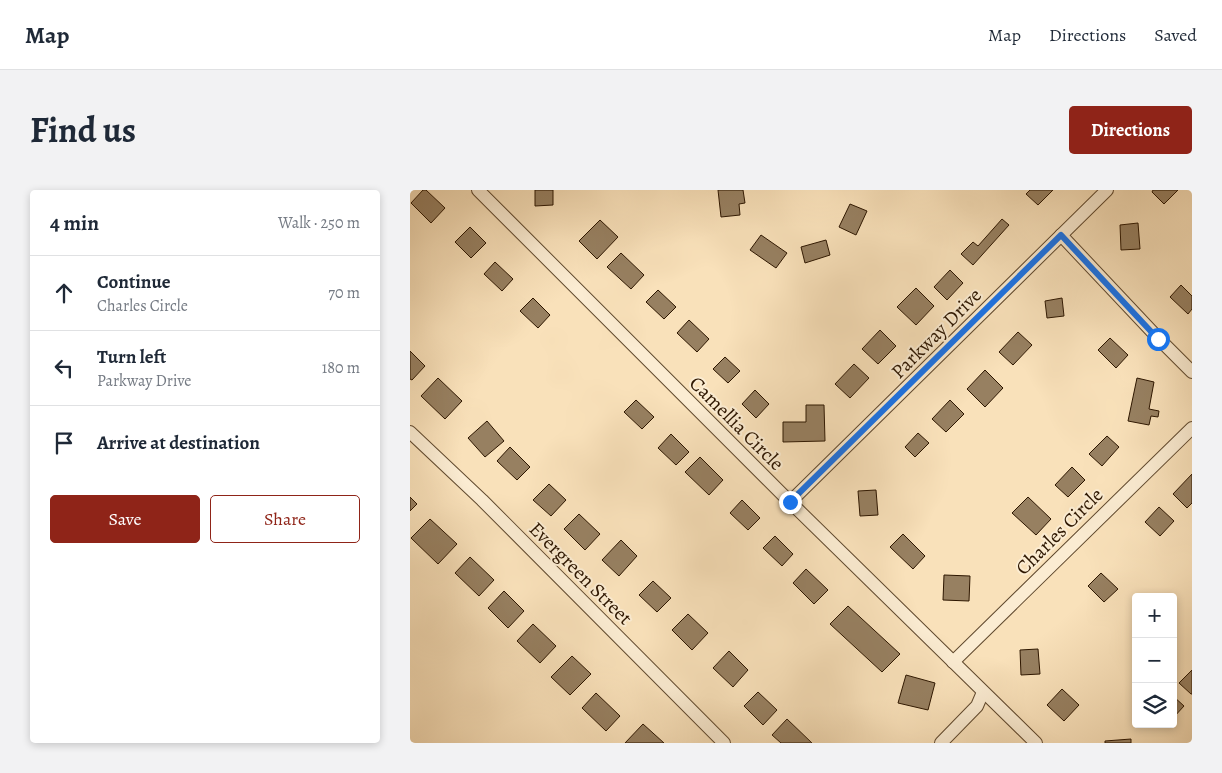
<!DOCTYPE html>
<meta charset="utf-8">
<style>
body{margin:0;font-family:Alegreya,serif;background:#f2f2f3;color:#1f2937}
.controls{position:absolute;right:15px;bottom:15px;display:grid;overflow:hidden;border-radius:5px;box-shadow:0 2px 8px #0003}
.controls button{width:45px;height:45px;display:grid;place-items:center;padding:0;border:0;border-bottom:1px solid #e0e1e3;background:#fff;color:#1f2937;font:25px sans-serif}
.stop{position:absolute;width:15px;height:15px;margin:-11px;border:4px solid #1a73e8;border-radius:50%;background:#fff}
.stop.end{background:#1a73e8;border-color:#fff;box-shadow:0 1px 5px #0008}
.list{margin:0;padding:0;list-style:none}
h2{display:flex;justify-content:space-between;align-items:center;height:65px;margin:0;padding:0 20px;font-size:21px}
h2 small{font-size:16px;font-weight:400;color:#747a83}
.list li{display:grid;grid-template-columns:32px 1fr auto;gap:15px;align-items:center;box-sizing:border-box;height:75px;padding:0 20px;border-top:1px solid #e0e1e3}
.list b{display:block;font-size:19px;white-space:nowrap}
.list p{margin:0;font-size:16px;white-space:nowrap;color:#747a83}
.list em{font-size:16px;font-style:normal;color:#747a83}
.actions{display:flex;gap:10px;padding:15px 20px}
.actions a{flex:1;padding:11px 0;border:1px solid #8f2418;border-radius:5px;text-align:center;font-size:18px;color:#8f2418}
.actions .main{background:#8f2418;color:#fff}
.icon{flex:none;width:28px;height:28px;fill:none;stroke:currentColor;stroke-width:2;stroke-linecap:round;stroke-linejoin:round}
.map{position:relative;flex:none;width:782px;height:553px;overflow:hidden;border-radius:5px}
header{display:flex;align-items:center;gap:30px;box-sizing:border-box;height:70px;padding:0 25px;background:#fff;border-bottom:1px solid #e0e1e3}
header strong{font-size:24px}
nav{display:flex;gap:28px;margin-inline-start:auto;font-size:18px}
.intro{display:flex;align-items:center;justify-content:space-between;box-sizing:border-box;height:120px;padding:0 30px}
h1{margin:0;font-size:35px}
.button{padding:12px 22px;border-radius:5px;background:#8f2418;color:#fff;font-size:18px;font-weight:700}
main{display:flex;gap:30px;padding:0 30px}
aside{flex:1;background:#fff;border-radius:5px;box-shadow:0 2px 8px #0003}
.map>svg:first-child{display:block}
.building{fill:#978061;stroke:#2d1600}
.lines{fill:none;stroke-linecap:round;stroke-linejoin:round}
.street-casing{stroke:#60492e;stroke-width:14}
.street{stroke:#fbecd2;stroke-width:12}
.route{stroke:#1a73e8;stroke-width:6}
.labels{text-anchor:middle;stroke-width:4;stroke-linejoin:round;paint-order:stroke}
.street-label{font-size:20px;fill:#2d1600;stroke:#fbecd2}
</style>
<header>
<strong>Map</strong>
<nav><a>Map</a><a>Directions</a><a>Saved</a></nav>
</header>
<div class="intro"><h1>Find us</h1><a class="button">Directions</a></div>
<main>
<aside>
<h2>4 min<small>Walk · 250 m</small></h2>
<ul class="list">
<li><svg class="icon" aria-label="ahead" viewBox="0 0 24 24"><path d="M12 20V5M6 11l6-6 6 6"/></svg><div><b>Continue</b><p>Charles Circle</p></div><em>70 m</em></li>
<li><svg class="icon" aria-label="left" viewBox="0 0 24 24"><path d="M17 20v-9H6M10 6l-5 5 5 5"/></svg><div><b>Turn left</b><p>Parkway Drive</p></div><em>180 m</em></li>
<li><svg class="icon" aria-label="arrive" viewBox="0 0 24 24"><path d="M6 21V4h12l-3 4 3 4H6"/></svg><div><b>Arrive at destination</b></div></li>
</ul>
<div class="actions"><a class="main">Save</a><a>Share</a></div>
</aside>
<div class="map">
<svg width="782" height="553" viewBox="0 0 782 553">
<rect width="100%" height="100%" fill="#f9e1ba"/>
<filter id="stains"><feTurbulence type="fractalNoise" baseFrequency=".004" numOctaves="4"/><feColorMatrix values="0 0 0 0 .2 0 0 0 0 .09 0 0 0 0 .02 0 0 0 .5 -.17"/></filter>
<radialGradient id="worn" r=".72"><stop offset=".6" stop-color="#630" stop-opacity="0"/><stop offset="1" stop-color="#630" stop-opacity=".3"/></radialGradient>
<g class="building">
<path d="M13,0h3l19,18 -14,15 -20,-20z"/>
<path d="M125,0h18v15l-18,1z"/>
<path d="M308,0h25l2,13 -6,1 1,11 -19,2z"/>
<path d="M620,0h23l-15,15 -12,-11z"/>
<path d="M743,0h25l-14,14 -12,-12z"/>
<path d="M440,14l17,7 -11,24 -17,-8z"/>
<path d="M592,29l7,6 -36,40 -12,-11 12,-12 5,4z"/>
<path d="M190,30l18,17 -21,22 -18,-18z"/>
<path d="M728,33l2,26 -19,1 -1,-25z"/>
<path d="M60,37l16,16 -15,15 -16,-16z"/>
<path d="M351,45l26,18 -11,15 -26,-18z"/>
<path d="M416,50l4,15 -25,8 -4,-16z"/>
<path d="M211,63l23,22 -13,14 -24,-22z"/>
<path d="M85,72l18,17 -11,12 -18,-17z"/>
<path d="M540,80l13,13 -16,17 -13,-13z"/>
<path d="M771,95l11,11v13l-4,5 -18,-17z"/>
<path d="M506,98l18,18 -18,19 -19,-18z"/>
<path d="M248,100l18,17 -12,12 -18,-17z"/>
<path d="M123,108l17,17 -12,13 -18,-17z"/>
<path d="M652,108l2,18 -17,2 -2,-17z"/>
<path d="M279,130l20,19 -12,13 -20,-19z"/>
<path d="M470,140l16,16 -18,18 -16,-15z"/>
<path d="M608,142l14,13 -19,20 -14,-13z"/>
<path d="M700,148l18,17 -12,13 -18,-18z"/>
<path d="M0,161l15,15 -13,14 -2,-1z"/>
<path d="M315,167l15,14 -12,12 -15,-14z"/>
<path d="M444,174l15,14 -19,20 -15,-14z"/>
<path d="M575,180l18,18 -18,19 -18,-18z"/>
<path d="M28,188l24,23 -17,18 -24,-23z"/>
<path d="M727,188l17,4 -5,27 10,2 -1,6 -7,-1 -2,9 -21,-4z"/>
<path d="M345,200l14,14 -13,14 -14,-14z"/>
<path d="M226,210l18,17 -12,12 -18,-17z"/>
<path d="M540,210l14,14 -18,18 -14,-13z"/>
<path d="M396,215h18l1,36 -42,1v-20h23z"/>
<path d="M77,231l17,20 -19,16 -17,-19z"/>
<path d="M508,243l11,10 -14,14 -10,-10z"/>
<path d="M261,244l18,18 -13,13 -18,-17z"/>
<path d="M697,246l12,11 -17,19 -13,-12z"/>
<path d="M100,257l20,20 -13,13 -20,-19z"/>
<path d="M290,267l23,23 -14,15 -24,-23z"/>
<path d="M662,277l13,13 -17,17 -13,-12z"/>
<path d="M782,284v29l-5,5 -14,-14z"/>
<path d="M139,294l17,16 -15,16 -18,-16z"/>
<path d="M466,300l2,25 -18,1 -2,-25z"/>
<path d="M0,307l7,7 -7,7z"/>
<path d="M618,307l23,22 -15,16 -24,-22z"/>
<path d="M332,310l18,18 -12,12 -18,-17z"/>
<path d="M749,317l15,14 -14,15 -15,-14z"/>
<path d="M169,324l21,20 -15,16 -21,-21z"/>
<path d="M20,329l27,25 -19,20 -27,-26z"/>
<path d="M493,344l22,22 -12,13 -23,-22z"/>
<path d="M365,346l18,18 -11,12 -19,-18z"/>
<path d="M211,350l16,16 -18,20 -17,-16z"/>
<path d="M60,367l24,23 -15,16 -24,-23z"/>
<path d="M396,379l22,21 -14,14 -21,-21z"/>
<path d="M691,383l17,16 -14,13 -16,-16z"/>
<path d="M534,385l26,1 -1,25 -26,-1z"/>
<path d="M243,391l18,17 -14,14 -18,-17z"/>
<path d="M94,401l20,20 -16,17 -20,-20z"/>
<path d="M438,416l52,48 -18,18 -52,-48z"/>
<path d="M278,424l20,19 -16,17 -20,-20z"/>
<path d="M123,434l23,22 -16,17 -23,-22z"/>
<path d="M628,459l2,25 -19,1 -1,-25z"/>
<path d="M319,461l19,19 -15,17 -20,-19z"/>
<path d="M162,466l19,18 -21,21 -19,-18z"/>
<path d="M782,480v24h-1l-12,-11z"/>
<path d="M496,485l29,8 -7,27 -30,-7z"/>
<path d="M652,499l17,16 -15,16 -17,-16z"/>
<path d="M348,502l19,18 -14,15 -19,-19z"/>
<path d="M186,503l24,23 -14,15 -24,-23z"/>
<path d="M763,506l11,10 -11,12z"/>
<path d="M377,529l25,24h-31l-9,-8z"/>
<path d="M233,534l21,19h-39z"/>
<path d="M721,549v4h-26v-2z"/>
</g>
<g class="lines">
<g class="street-casing">
<g id="street">
<path d="M68,0l312,312 246,241"/>
<path d="M651,45l98,104 33,33"/>
<path d="M0,242l72,68 242,243"/>
<path d="M380,312l317,-312"/>
<path d="M543,472l239,-234"/>
<path d="M531,553l36,-37 6,-14"/>
</g>
</g>
<use href="#street" class="street"/>
</g>
<g class="lines">
<path class="route" d="M380,312l271,-267 97,104"/>
</g>
<g class="labels">
<g class="street-label">
<text transform="translate(526 143) rotate(-45)" y="7">Parkway Drive</text>
<text transform="translate(327 233) rotate(45)" y="7">Camellia Circle</text>
<text transform="translate(649 341) rotate(-45)" y="7">Charles Circle</text>
<text transform="translate(171 383) rotate(45)" y="7">Evergreen Street</text>
</g>
</g>
<rect width="100%" height="100%" filter="url(#stains)"/>
<rect width="100%" height="100%" fill="url(#worn)"/>
</svg>
<div class="controls">
<button>+</button>
<button>−</button>
<button><svg class="icon" aria-label="layers" viewBox="0 0 24 24"><path d="M12 4l9 5-9 5-9-5zM3 14l9 5 9-5"/></svg></button>
</div>
<div class="stop" style="left:748px;top:149px"></div>
<div class="stop end" style="left:380px;top:312px"></div>
</div>
</main>
